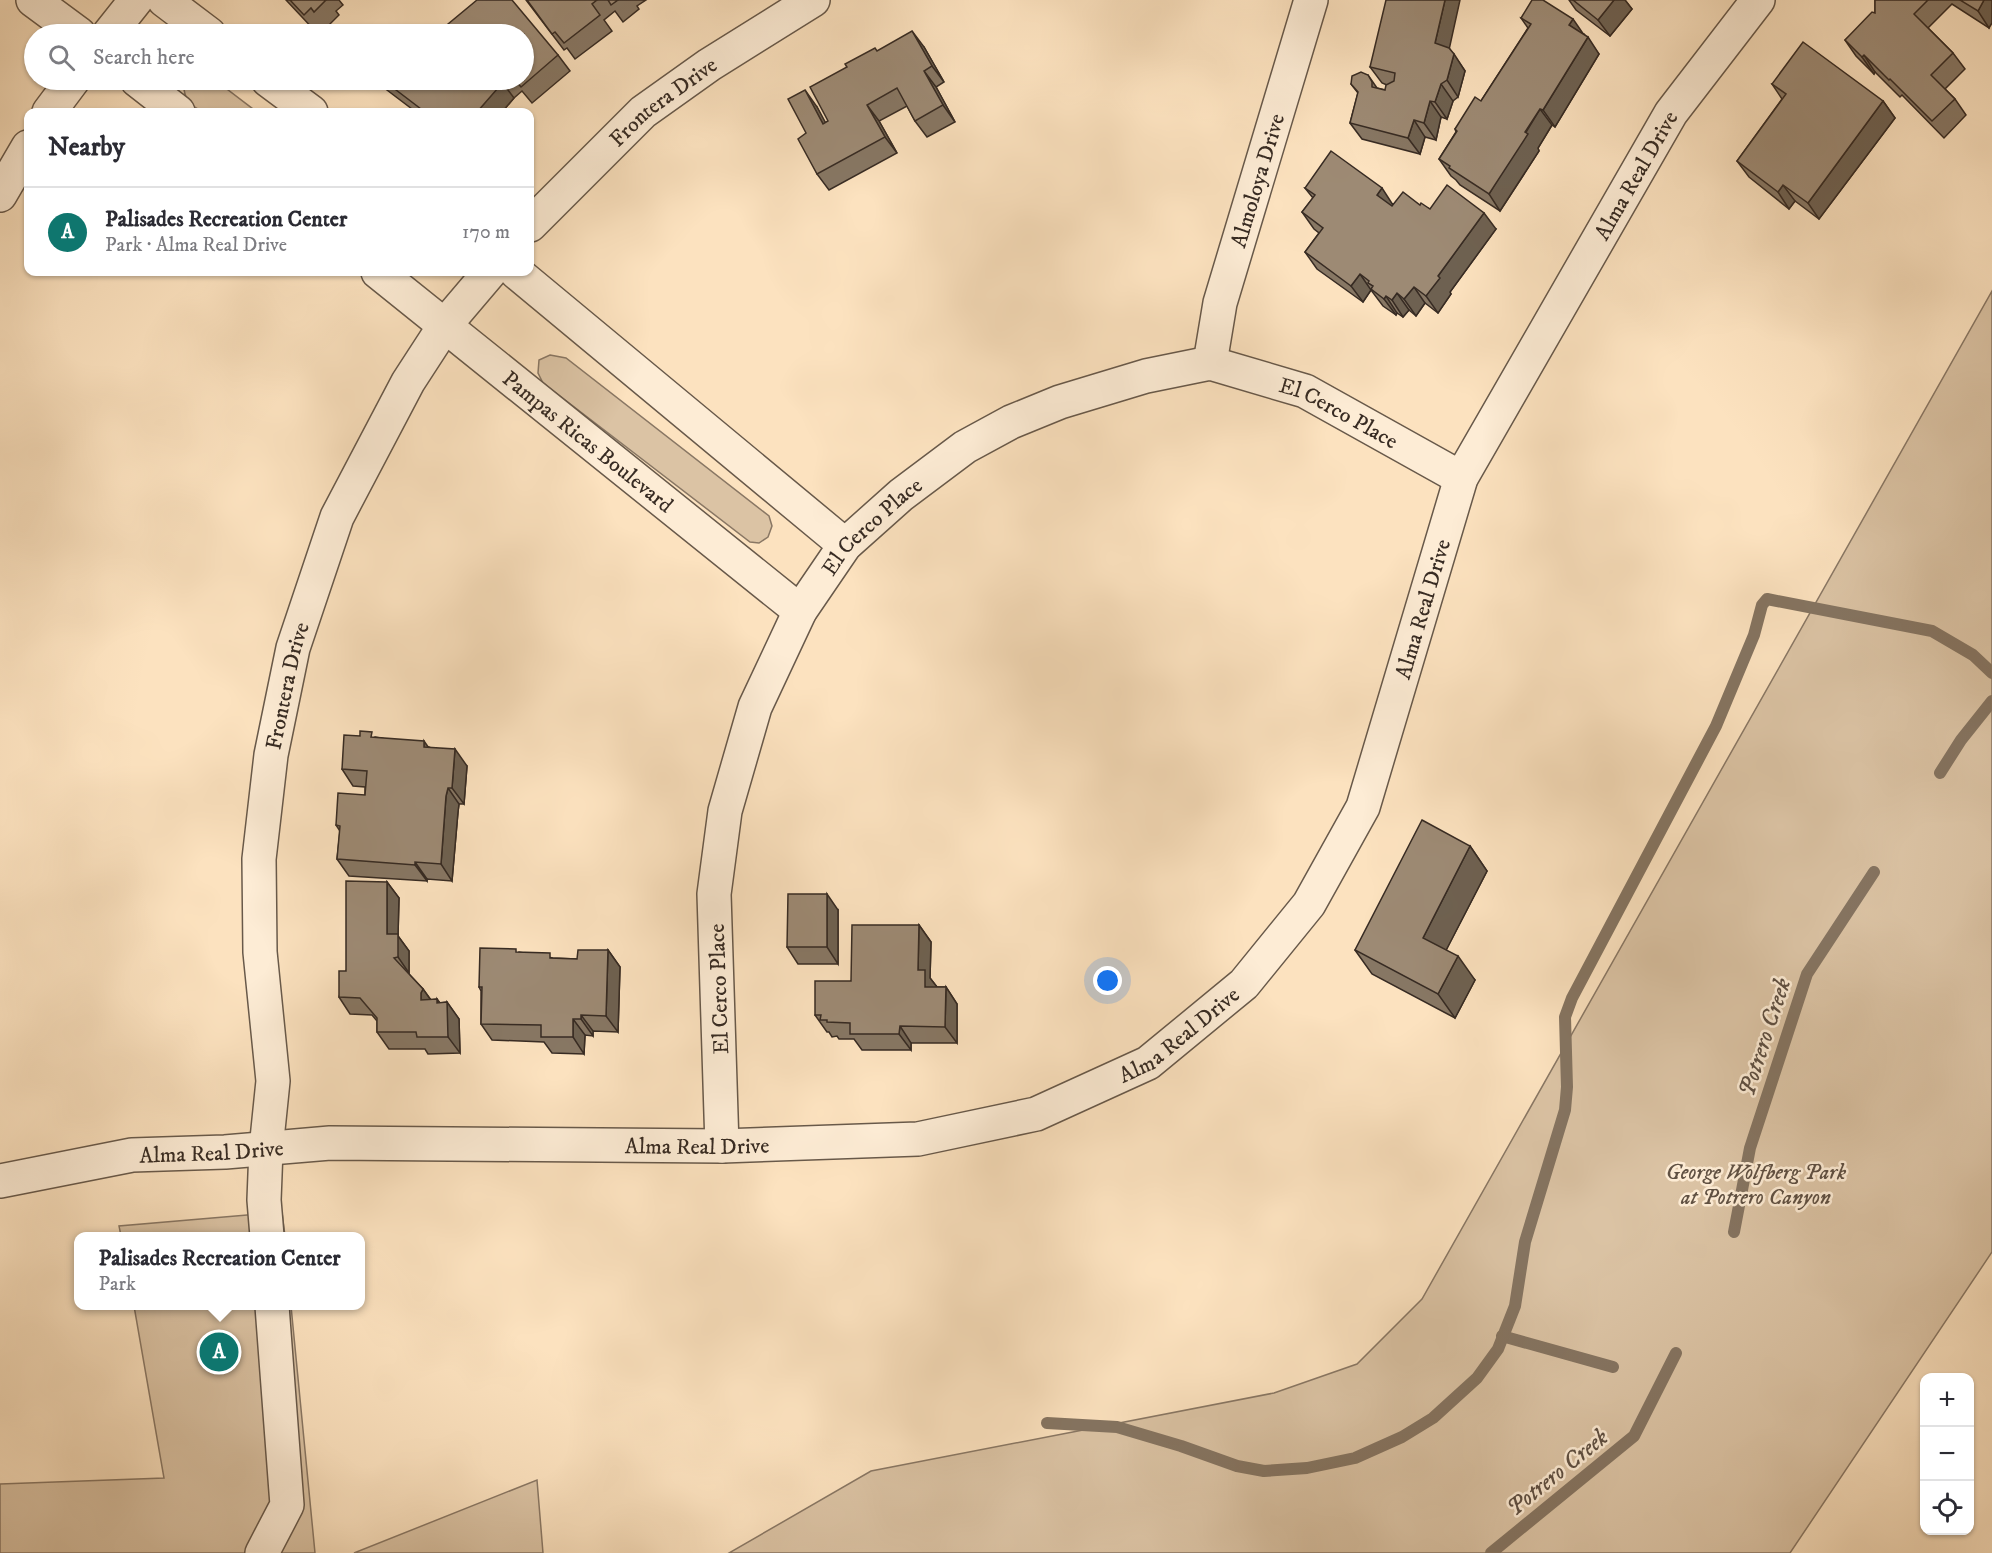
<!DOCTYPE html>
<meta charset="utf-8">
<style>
body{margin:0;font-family:"IM FELL DW Pica",serif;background:#f7f7f7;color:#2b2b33}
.controls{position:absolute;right:18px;bottom:18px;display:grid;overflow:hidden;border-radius:12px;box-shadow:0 2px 4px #0004}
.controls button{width:54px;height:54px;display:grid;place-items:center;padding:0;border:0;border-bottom:2px solid #e1e1e2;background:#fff;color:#2b2b33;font:30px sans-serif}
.you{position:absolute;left:1108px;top:981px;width:21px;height:21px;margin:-15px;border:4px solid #fff;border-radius:50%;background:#1a73e8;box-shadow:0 0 0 9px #1a73e833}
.badge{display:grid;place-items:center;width:39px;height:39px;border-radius:50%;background:#0f766e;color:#fff;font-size:20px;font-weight:700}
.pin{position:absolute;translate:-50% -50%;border:3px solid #fff;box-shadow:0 2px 6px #0006}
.popup{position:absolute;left:74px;top:1232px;width:291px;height:78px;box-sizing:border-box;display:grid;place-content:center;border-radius:12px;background:#fff;filter:drop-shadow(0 2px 4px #0005);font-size:20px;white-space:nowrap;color:#7c7c81}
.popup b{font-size:22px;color:#2b2b33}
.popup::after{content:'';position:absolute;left:50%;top:100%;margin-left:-12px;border:12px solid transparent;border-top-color:#fff}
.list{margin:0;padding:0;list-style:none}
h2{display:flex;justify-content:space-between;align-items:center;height:78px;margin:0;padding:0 24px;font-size:26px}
h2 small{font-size:20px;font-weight:400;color:#7c7c81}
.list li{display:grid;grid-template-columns:39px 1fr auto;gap:18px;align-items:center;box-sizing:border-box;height:90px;padding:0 24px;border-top:2px solid #e1e1e2}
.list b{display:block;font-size:22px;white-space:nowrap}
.list p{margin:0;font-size:20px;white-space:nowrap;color:#7c7c81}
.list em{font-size:20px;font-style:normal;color:#7c7c81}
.icon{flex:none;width:33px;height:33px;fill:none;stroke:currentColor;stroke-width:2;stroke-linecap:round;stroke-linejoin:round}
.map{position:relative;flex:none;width:1992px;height:1553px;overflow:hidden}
.search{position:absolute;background:#fff;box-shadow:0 2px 4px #0004;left:24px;top:24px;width:510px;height:66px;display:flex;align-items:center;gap:15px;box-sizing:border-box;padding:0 21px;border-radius:33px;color:#7c7c81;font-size:22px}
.panel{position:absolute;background:#fff;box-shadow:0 2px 4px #0004;left:24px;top:108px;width:510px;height:168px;border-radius:12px}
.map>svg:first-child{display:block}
.green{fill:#dbc3a4;stroke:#897764;stroke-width:1.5}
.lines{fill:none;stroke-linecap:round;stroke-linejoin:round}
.stream{stroke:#857461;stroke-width:12}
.minor-casing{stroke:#68594a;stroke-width:36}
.minor{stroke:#fdecd5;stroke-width:33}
.wall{fill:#877764;stroke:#372b23;stroke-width:1.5}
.shaded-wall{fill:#6e6151;stroke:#372b23;stroke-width:1.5}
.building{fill:#9d8a74;stroke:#372b23;stroke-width:1.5}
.labels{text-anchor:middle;stroke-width:5;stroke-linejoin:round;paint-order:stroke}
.street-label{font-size:22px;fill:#372b23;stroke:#fdecd5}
.park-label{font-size:22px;font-style:italic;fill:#605143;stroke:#fdecd5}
.water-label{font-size:24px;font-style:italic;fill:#5e4f42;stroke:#fdecd5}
</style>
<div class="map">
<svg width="1992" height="1553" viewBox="0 0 1992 1553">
<rect width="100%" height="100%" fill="#fce2bf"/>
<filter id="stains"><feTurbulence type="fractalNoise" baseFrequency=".00333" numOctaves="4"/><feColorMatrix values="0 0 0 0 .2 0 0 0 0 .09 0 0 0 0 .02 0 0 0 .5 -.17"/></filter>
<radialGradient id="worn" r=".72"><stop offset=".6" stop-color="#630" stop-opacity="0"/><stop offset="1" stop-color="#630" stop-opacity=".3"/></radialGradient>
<g class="green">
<path d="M184,80h31l42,32c-28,0 -77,11 -73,-32z"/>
<path d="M1992,291v961l-202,301h-1061l142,-82 403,-78 83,-29 65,-65z"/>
<path d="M550,355l16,3 203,158 3,10 -4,11 -9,6 -9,-1 -207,-159 -5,-10 1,-13z"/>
<path d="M282,1212l3,24h-164l-2,-10z"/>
<path d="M134,1306h157l24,247h-315v-69l164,-6z"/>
<path d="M537,1480l6,73h-189z"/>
</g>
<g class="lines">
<g class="stream">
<path d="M1940,773l21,-33 31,-39"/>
<path d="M1734,1232l16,-84 57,-174 67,-102"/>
<path d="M1502,1336l111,31"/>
<path d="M1047,1423l70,4 64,19 56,20 27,5 43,-3 48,-10 47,-21 31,-19 44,-40 21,-29 17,-43 10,-64 40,-132 2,-23 -2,-70 7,-19 144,-272 38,-91 8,-30 5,-6 165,32 41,24 19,18"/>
<path d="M1491,1553l143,-117 42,-83"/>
</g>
<g class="minor-casing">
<g id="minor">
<path d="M33,0l46,34"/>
<path d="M164,0l45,34"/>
<path d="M109,34l27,-34"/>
<path d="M137,80l41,32"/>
<path d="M268,80l43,32"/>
<path d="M49,112l24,-32"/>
<path d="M0,195l28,-48"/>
<path id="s1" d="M530,225l113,-113 66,-47 104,-65"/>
<path id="s2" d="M378,272l422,339"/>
<path d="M516,272l329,273"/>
<path id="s3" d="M1210,363l10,-60 91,-303"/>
<path id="s4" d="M722,1146l-8,-252 11,-83 30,-104 45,-96 45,-66 56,-50 64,-48 46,-25 49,-20 86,-26 64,-13 95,28 156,87"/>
<path id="s5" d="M0,1181l132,-26 93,-3 105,-9 392,3 196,-7 118,-25 112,-51 96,-79 65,-80 54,-97 98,-329 210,-365 87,-113"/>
<path id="s6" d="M267,1236l-3,-36 2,-51 7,-68 -13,-129 -1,-93 12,-104 22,-107 44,-131 71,-135 37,-57 45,-53"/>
<path d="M262,1553l25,-48 -15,-199"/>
</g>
</g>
<use href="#minor" class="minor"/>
</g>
<g class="wall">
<path d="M286,0h53l4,5 -7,6 3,4 -13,13 -3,-3 -7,7z"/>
<path d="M526,0h120l-9,6 2,3 -16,13 -8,-11 -11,9 8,11 -37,28 -8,-11 -3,2z"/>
<path d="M1569,0h56l7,9 -22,27 -34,-26z"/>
<path d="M1875,0h117l-3,28 -37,-24 -24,24 25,25 12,16 -20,20 10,10 11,16 -22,23 -42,-43 -2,2 -25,-25 -1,2 -18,-18 -11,-16 30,-27z"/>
<path d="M1521,18l63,16 15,20 -44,73 -3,-2 -14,23 1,3 -39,60 -40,-26 -4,-5 -5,-4 -12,-17 17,-27 -1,-3 26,-28 47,-73z"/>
<path d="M924,47l20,35 -8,5 19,35 -28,15 -12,-16 -8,-15 -28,15 18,32 -68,37 -12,-16 -11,-41 11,-26 8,16 3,-2z"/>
<path d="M1449,48l16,23 -7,26 -5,4 -6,18 -6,-2 -5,23 -11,-3 -5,17 -58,-15 -12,-16 8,-30 -7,-9 17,-9 9,13 8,2 2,-5 -5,-2 -12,-16z"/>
<path d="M558,55l12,16 -38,32 -10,-12 -8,7 -12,14h-86l-33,-25 -5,-7h146z"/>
<path d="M1772,84l111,17 12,17 -76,101 -24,-18 -6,8 -40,-32 -12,-16 45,-62z"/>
<path d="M1305,188l88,16 27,1 10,4 66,20 -46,63 1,2 -13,19 -13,-10 -9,13 -7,-6 -6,7 -6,-4 -1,2 -13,-9 -12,-16 -8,12 -46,-33 -12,-17 14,-19 -5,-4 -12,-17 11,-14z"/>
<path d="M375,737l54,10 38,19 -3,38h-5l-1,8 -6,69 -25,-2v2l-78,-5 -12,-17 3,-28 -4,-6 29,-30v-8l-12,-1 -11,-17z"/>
<path d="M1470,846l17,25 -41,79 29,30 -20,38 -83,-44 -17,-24z"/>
<path d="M387,882l12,16 -1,38 11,15v23l14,15 8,11 6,-1 3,4 7,-1 12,17 1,34 -32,1 -3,-5h-36l-12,-17v-11l-5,-6 -22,-1 -11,-17 7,-26z"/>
<path d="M838,910v54h-40l-11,-17z"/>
<path d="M919,925l12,17 -1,36 7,9h9l11,17v39h-46v7h-49l-8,-11h-15l-2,-3 -5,1 -3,-5h-2l-12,-17 36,-34z"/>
<path d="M608,950l12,17 -2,65 -25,-1v5l-8,-1 -1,19 -32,-1 -8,-11 -52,-2 -11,-16v-33l-2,-4 40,-35 34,6 24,1z"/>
</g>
<g class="shaded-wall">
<path d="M1445,0h15l-13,59 -12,-16z"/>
<path d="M1614,0h11l7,9 -22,27 -12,-16z"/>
<path d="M1984,0h8v23l-3,5 -11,-17z"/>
<path d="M1573,19l11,16 -15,-10z"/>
<path d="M912,31l12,16 20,35 -12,-16z"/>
<path d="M1588,37l11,17 -44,73 -12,-17z"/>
<path d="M1454,54l11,17 -7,26 -11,-17z"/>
<path d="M1864,55l11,17 -1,2 -12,-17z"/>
<path d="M924,71l12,16 19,35 -12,-17z"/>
<path d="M502,82l12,16 -12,14h-25z"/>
<path d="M1441,84l12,17 -6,18 -12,-17z"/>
<path d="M805,90l12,17 18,33 -12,-16z"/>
<path d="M1430,101l11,16 -5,23 -12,-17z"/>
<path d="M1883,101l12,17 -76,101 -11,-16z"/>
<path d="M867,105l12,16 18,32 -12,-16z"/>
<path d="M1540,109l12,16 -14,23 1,3 -39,60 -11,-17z"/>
<path d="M1414,120l11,17 -5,17 -12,-16z"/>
<path d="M1783,185l12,16 -6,8 -11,-17z"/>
<path d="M1382,188l11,17 -5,7 -11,-17z"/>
<path d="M1484,213l12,16 -46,63 1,2 -13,19 -12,-17 12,-20z"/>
<path d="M1360,274l11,16 -8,12 -12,-16z"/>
<path d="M1414,287l11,16 -9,13 -12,-17z"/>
<path d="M1397,293l12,17 -6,7 -11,-17z"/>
<path d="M1386,296l11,17 -1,2 -12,-16z"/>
<path d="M424,741l11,16 -11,-10z"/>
<path d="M455,749l12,17 -3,38 -12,-16z"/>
<path d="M448,788l11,16 -1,8 -6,69 -11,-17 5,-68z"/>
<path d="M1470,846l17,25 -47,91 -17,-24z"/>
<path d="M415,862l12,17v2l-12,-16z"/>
<path d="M387,882l12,16 -1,38 11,15v22l-11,-16 -11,-23z"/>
<path d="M827,894l11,16v54l-11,-17z"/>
<path d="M919,925l12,17 -1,36 7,9v17l-12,-17 -7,-17z"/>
<path d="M608,950l12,17 -2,65 -12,-16z"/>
<path d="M1458,956l17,24 -20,38 -17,-24z"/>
<path d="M946,987l11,17v39l-12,-16z"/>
<path d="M423,989l12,17 -14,-6v-7z"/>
<path d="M437,999l10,15v-12l12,17 1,34 -12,-16 -11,-34z"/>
<path d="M581,1015l12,16v5l-12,-17z"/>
<path d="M573,1019l12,16 -1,19 -11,-17z"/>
<path d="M900,1026l11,17v7l-12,-16z"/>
</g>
<g class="building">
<path d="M290,0h36l-12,12 -3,-4 -7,7z"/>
<path d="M477,0h35l46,55 -37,32 -6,-7h9v-46h-88z"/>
<path d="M527,0h70l-5,4 8,11 -36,28 -9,-11 -3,2z"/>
<path d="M608,0h10l-7,5z"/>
<path d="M1386,0h59l-10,43 14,5 5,6 -7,26 -6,4 -6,18 -5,-1 -6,22 -10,-3 -6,18 -58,-15 8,-31 -7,-8 1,-8 9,-4 7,3 4,7v5l13,3 1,-5 8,-4 1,-8 -25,-6z"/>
<path d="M1532,0h11l30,19 -4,6 19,12 -45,73 -3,-1 -15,23 3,2 -39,60 -40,-26 1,-2 -11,-7 18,-28 -2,-2 20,-32 6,4 50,-77 -10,-6z"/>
<path d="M1573,0h41l-16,20z"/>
<path d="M1875,0h53l-14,14 39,39 -22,22 24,24 -23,22 -42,-42 -1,1 -25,-25 -2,2 -17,-17 27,-28 3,1z"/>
<path d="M1960,0h24l-6,11z"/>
<path d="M410,27l9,7h-15z"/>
<path d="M912,31l20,35 -8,5 19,34 -28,16 -18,-33 -30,17 18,32 -68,37 -19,-35 8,-6 -18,-34 17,-9 18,34 5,-3 -18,-34 37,-20 -2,-3 30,-16 2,3z"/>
<path d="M1803,42l80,59 -75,102 -25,-18 -5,7 -41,-31 49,-67 -14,-10z"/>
<path d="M383,80h122l-28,32h-52z"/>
<path d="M1331,151l51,37 -5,7 15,11 11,-14 17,13 1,-2 9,6 17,-24 37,28 -46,63 2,2 -14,18 -12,-9 -10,12 -7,-6 -5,7 -6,-4 -2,3 -13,-10 2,-3 -5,-3 1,-2 -9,-7 -9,12 -46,-34 18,-24 -21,-16 13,-17 -10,-7z"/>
<path d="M360,731l12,1 -1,5 53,4v6l31,2 -3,39h-4l-2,8 -5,68 -26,-2v3l-78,-6 3,-33 -4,-1 2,-32 27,2 2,-24 -25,-2 2,-34 16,1z"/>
<path d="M1422,820l48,26 -47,92 35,18 -20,38 -83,-44z"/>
<path d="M346,881l41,1v52h11v23l-4,1 29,31 -2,4v7l16,-1v4l10,-1 1,35h-31l-1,-5h-39v-14l-17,-20 -21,-1v-26h7z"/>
<path d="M788,894h39v53h-40z"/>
<path d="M852,925h67l-1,45h7v17h21l-1,40 -45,-1 -1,8h-49v-11l-23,-1v-2h-7l1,-5h-6v-34h36z"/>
<path d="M480,948l36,1v3l34,1v5l27,1 1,-9h30l-2,66 -25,-1v4h-8v18h-32v-12l-60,-1 1,-37h-3z"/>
</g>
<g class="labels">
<g class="street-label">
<text dy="8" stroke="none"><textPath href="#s1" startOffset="182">Frontera Drive</textPath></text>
<text dy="8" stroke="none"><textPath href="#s5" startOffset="2196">Alma Real Drive</textPath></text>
<text dy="8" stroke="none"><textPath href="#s3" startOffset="189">Almoloya Drive</textPath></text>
<text dy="8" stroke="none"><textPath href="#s4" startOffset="1184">El Cerco Place</textPath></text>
<text dy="8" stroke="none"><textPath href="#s2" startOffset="270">Pampas Ricas Boulevard</textPath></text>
<text dy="8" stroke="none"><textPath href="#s4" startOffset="662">El Cerco Place</textPath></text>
<text dy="8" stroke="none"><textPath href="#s5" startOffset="1710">Alma Real Drive</textPath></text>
<text dy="8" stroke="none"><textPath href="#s6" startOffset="554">Frontera Drive</textPath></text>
<text transform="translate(718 989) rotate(-92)" y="8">El Cerco Place</text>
<text dy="8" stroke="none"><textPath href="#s5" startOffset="1206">Alma Real Drive</textPath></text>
<text dy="8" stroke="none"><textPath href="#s5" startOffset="700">Alma Real Drive</textPath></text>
<text dy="8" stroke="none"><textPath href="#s5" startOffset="214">Alma Real Drive</textPath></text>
</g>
<g class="park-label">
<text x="1756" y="1179">George Wolfberg Park<tspan x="1756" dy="25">at Potrero Canyon</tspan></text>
</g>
<g class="water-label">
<text transform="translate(1764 1037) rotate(-72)" y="8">Potrero Creek</text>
<text transform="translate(1557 1472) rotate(-39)" y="8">Potrero Creek</text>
</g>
</g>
<rect width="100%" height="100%" filter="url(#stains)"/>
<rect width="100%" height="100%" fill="url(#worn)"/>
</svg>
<div class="controls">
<button>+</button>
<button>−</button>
<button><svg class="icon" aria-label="locate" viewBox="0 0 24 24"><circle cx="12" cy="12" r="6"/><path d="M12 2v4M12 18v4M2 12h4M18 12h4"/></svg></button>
</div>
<div class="you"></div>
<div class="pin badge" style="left:219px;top:1352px">A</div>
<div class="popup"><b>Palisades Recreation Center</b>Park</div>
<div class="search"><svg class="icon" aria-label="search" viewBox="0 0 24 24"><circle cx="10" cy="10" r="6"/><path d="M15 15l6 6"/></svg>Search here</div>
<section class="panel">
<h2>Nearby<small></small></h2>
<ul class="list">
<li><span class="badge">A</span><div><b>Palisades Recreation Center</b><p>Park · Alma Real Drive</p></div><em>170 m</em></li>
</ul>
</section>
</div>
